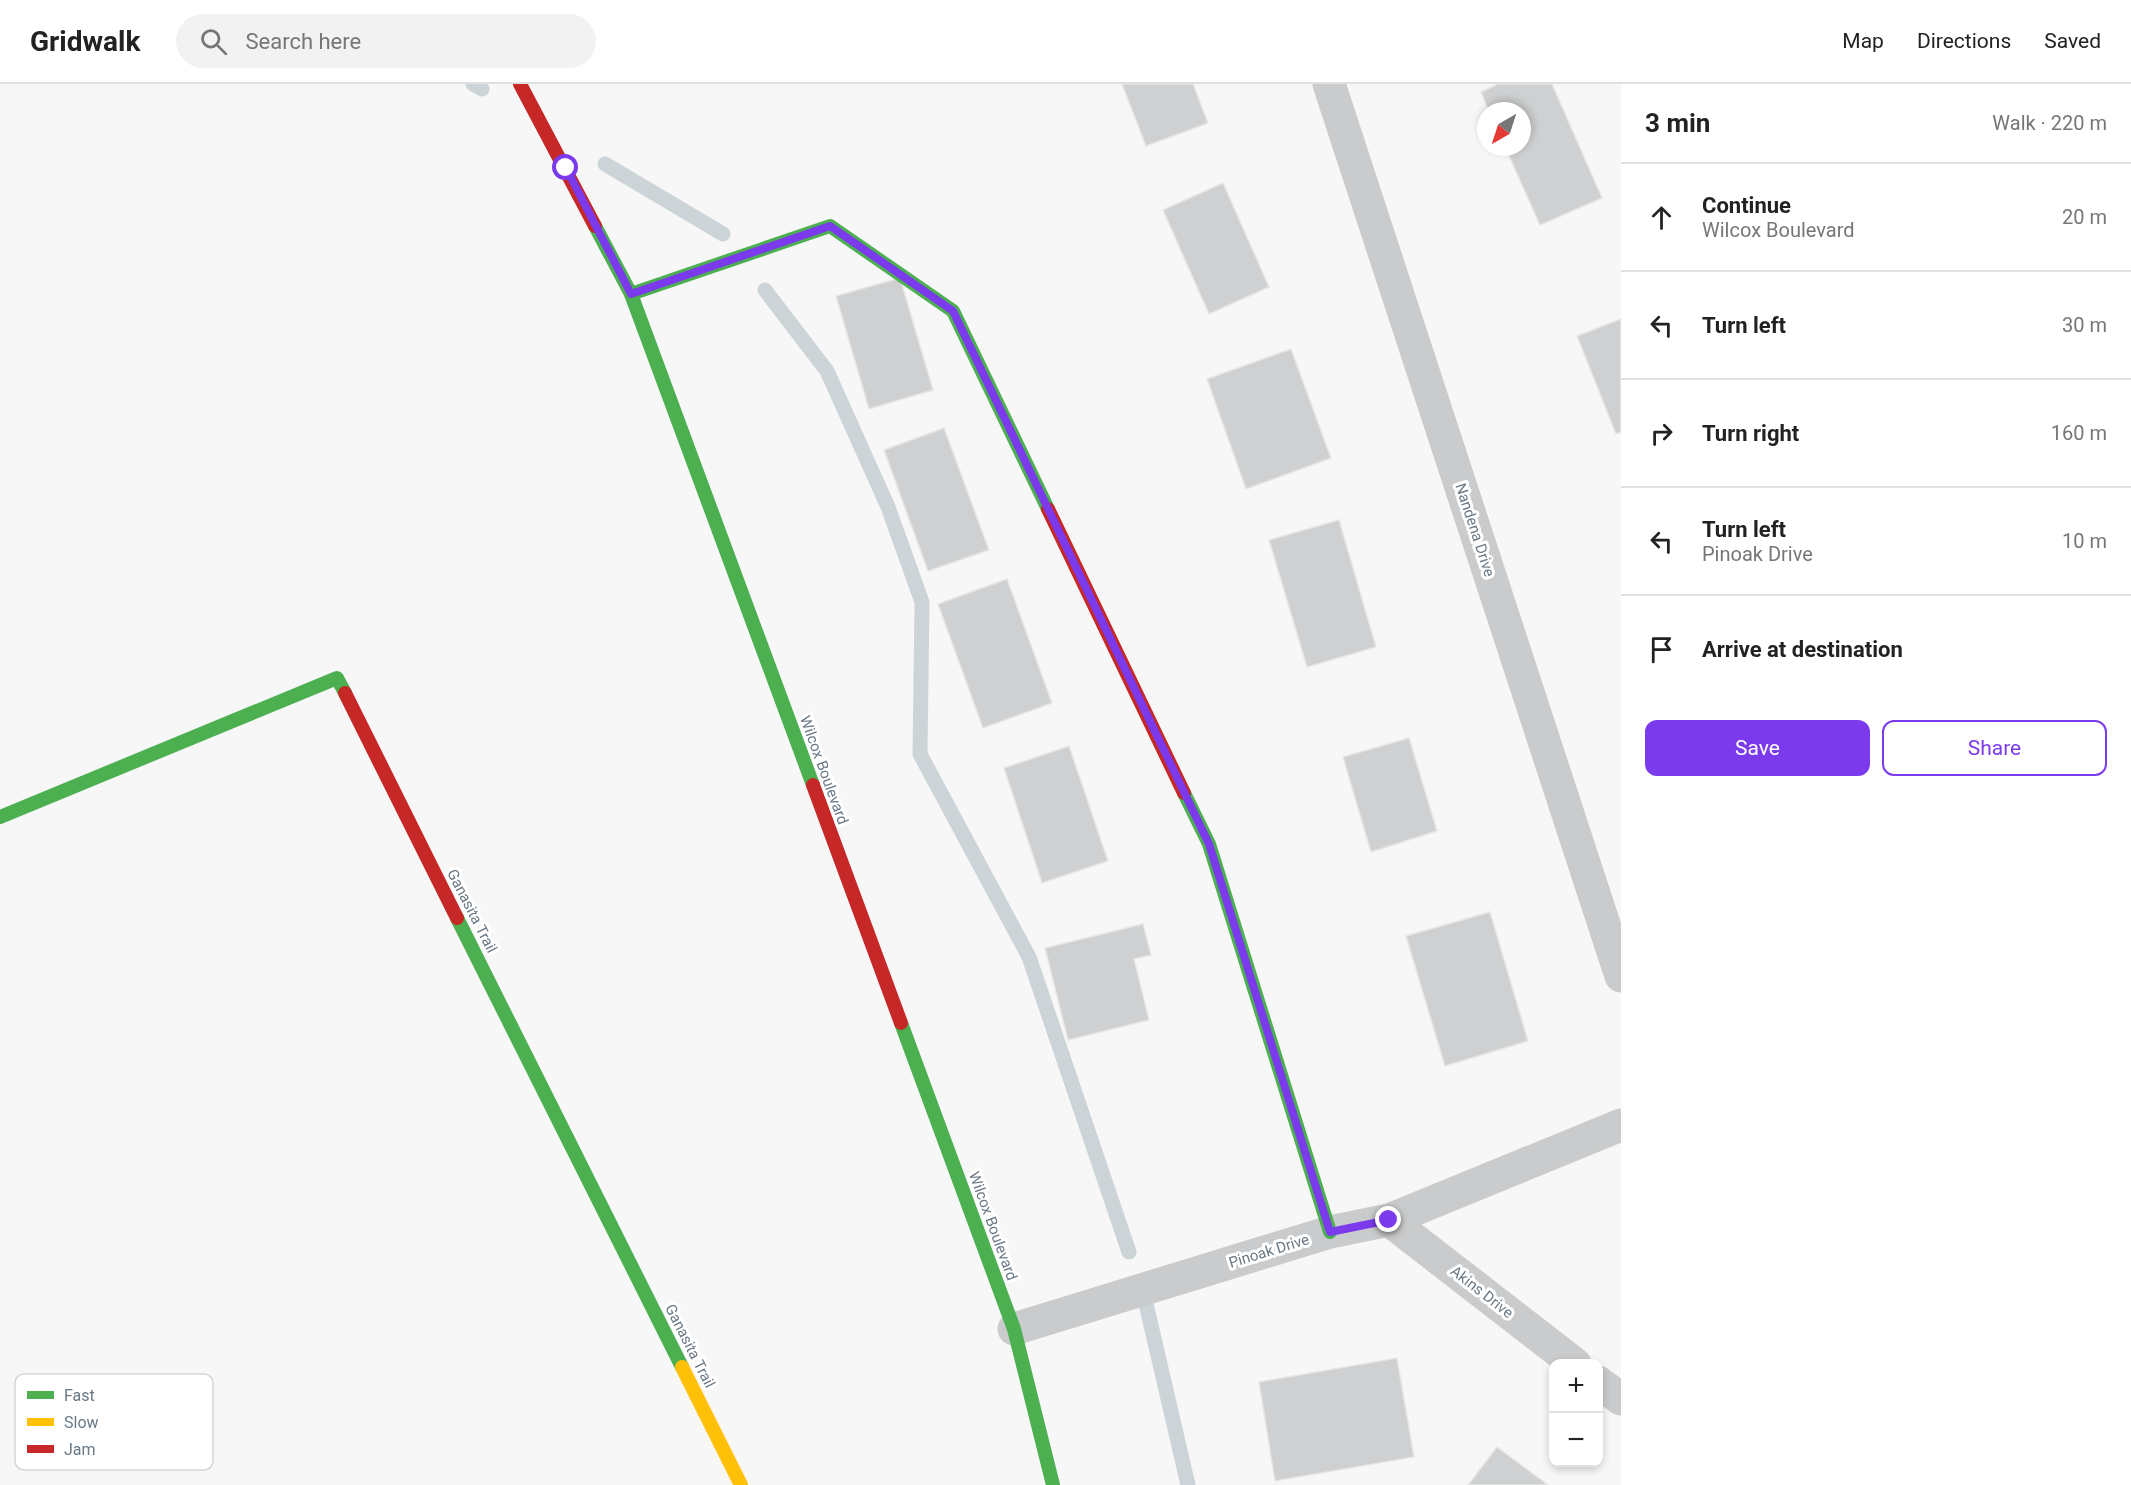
<!DOCTYPE html>
<meta charset="utf-8">
<style>
body{margin:0;font-family:Roboto,sans-serif;background:#f2f2f2;color:#222}
.controls{position:absolute;right:18px;bottom:18px;display:grid;overflow:hidden;border-radius:12px;box-shadow:0 3px 9px #0003}
.controls button{width:54px;height:54px;display:grid;place-items:center;padding:0;border:0;border-bottom:2px solid #e0e0e0;background:#fff;color:#222;font:30px sans-serif}
.compass{position:absolute;left:1477px;top:18px;width:54px;height:54px;border-radius:50%;background:#fff;box-shadow:0 3px 9px #0003;rotate:219deg}
.stop{position:absolute;width:18px;height:18px;margin:-14px;border:4px solid #7c3aed;border-radius:50%;background:#fff}
.stop.end{background:#7c3aed;border-color:#fff;box-shadow:0 2px 6px #0008}
.list{margin:0;padding:0;list-style:none}
h2{display:flex;justify-content:space-between;align-items:center;height:78px;margin:0;padding:0 24px;font-size:26px}
h2 small{font-size:20px;font-weight:400;color:#767676}
.list li{display:grid;grid-template-columns:39px 1fr auto;gap:18px;align-items:center;box-sizing:border-box;height:108px;padding:0 24px;border-top:2px solid #e0e0e0}
.list b{display:block;font-size:22px;white-space:nowrap}
.list p{margin:0;font-size:20px;white-space:nowrap;color:#767676}
.list em{font-size:20px;font-style:normal;color:#767676}
.actions{display:flex;gap:12px;padding:18px 24px}
.actions a{flex:1;padding:14px 0;border:2px solid #7c3aed;border-radius:12px;text-align:center;font-size:21px;color:#7c3aed}
.actions .main{background:#7c3aed;color:#fff}
.icon{flex:none;width:33px;height:33px;fill:none;stroke:currentColor;stroke-width:2;stroke-linecap:round;stroke-linejoin:round}
.map{position:relative;flex:none;width:1621px;height:1401px;overflow:hidden}
header{display:flex;align-items:center;gap:36px;box-sizing:border-box;height:84px;padding:0 30px;background:#fff;border-bottom:2px solid #e0e0e0}
header strong{font-size:28px}
nav{display:flex;gap:33px;margin-inline-start:auto;font-size:21px}
.search{width:420px;height:54px;background:#f2f2f2;display:flex;align-items:center;gap:15px;box-sizing:border-box;padding:0 21px;border-radius:33px;color:#767676;font-size:22px}
main{display:flex}
aside{flex:1;background:#fff}
.map>svg:first-child{display:block}
.lines{fill:none;stroke-linecap:round;stroke-linejoin:round}
.stream{stroke:#cdd4d8;stroke-width:15}
.building{fill:#ced0d1;stroke:#e6e6e6;stroke-width:1.5}
.street{stroke:#cacbcc;stroke-width:33}
.fast{stroke:#4caf50;stroke-width:14}
.slow{stroke:#ffc107;stroke-width:14}
.jam{stroke:#c62828;stroke-width:14}
.route{stroke:#7c3aed;stroke-width:8}
.labels{text-anchor:middle;stroke-width:6;stroke-linejoin:round;paint-order:stroke}
.street-label{font-size:15px;fill:#697885;stroke:#fff}
.key{fill:#fff;stroke:#d2d6da;stroke-width:1.5}
.key-label{font-size:16px;fill:#697885}
</style>
<header>
<strong>Gridwalk</strong>
<div class="search"><svg class="icon" aria-label="search" viewBox="0 0 24 24"><circle cx="10" cy="10" r="6"/><path d="M15 15l6 6"/></svg>Search here</div>
<nav><a>Map</a><a>Directions</a><a>Saved</a></nav>
</header>
<main>
<div class="map">
<svg width="1621" height="1401" viewBox="0 0 1621 1401">
<rect width="100%" height="100%" fill="#f7f7f7"/>
<g class="lines">
<g class="stream">
<path d="M473,0l9,5"/>
<path d="M605,80l118,70"/>
<path d="M765,206l62,81 61,136 34,95 -2,152 109,203 100,295"/>
<path d="M1144,1211l44,190"/>
</g>
</g>
<g class="building">
<path d="M1122,0h71l15,39 -62,23z"/>
<path d="M1498,0h54l50,114 -62,27 -35,-78h17v-36h-33l-8,-19z"/>
<path d="M1223,99l46,104 -60,27 -46,-104z"/>
<path d="M900,194l33,112 -64,19 -33,-113z"/>
<path d="M1621,235v113l-5,2 -39,-98z"/>
<path d="M1291,265l40,109 -85,31 -39,-110z"/>
<path d="M944,344l45,122 -61,21 -44,-121z"/>
<path d="M1339,436l37,127 -69,20 -38,-127z"/>
<path d="M1007,495l45,124 -69,25 -45,-124z"/>
<path d="M1409,654l28,93 -66,21 -28,-95z"/>
<path d="M1069,662l39,115 -66,22 -38,-115z"/>
<path d="M1490,828l38,129 -83,25 -39,-130z"/>
<path d="M1143,840l8,31 -17,4 15,61 -81,20 -23,-92z"/>
<path d="M1397,1274l17,99 -139,24 -16,-99z"/>
<path d="M1497,1363l51,38h-80z"/>
</g>
<g class="lines">
<g class="street">
<path d="M1329,0l292,892"/>
<path d="M1389,1136l186,144"/>
<path d="M1014,1245l316,-97 59,-12 232,-95"/>
<path d="M1598,1298l23,17"/>
</g>
<g class="fast">
<path d="M595,142l36,68 182,491"/>
<path d="M631,210l199,-68 123,85 95,198"/>
<path d="M1184,709l25,51 121,388"/>
<path d="M0,733l337,-139 8,15"/>
<path d="M457,834l225,449"/>
<path d="M901,939l113,306 39,156"/>
</g>
<path class="slow" d="M682,1283l59,118"/>
<g class="jam">
<path d="M520,0l75,142"/>
<path d="M1048,425l136,284"/>
<path d="M345,609l112,225"/>
<path d="M813,701l88,238"/>
</g>
</g>
<g class="lines">
<path class="route" d="M566,84l65,126 199,-68 123,85 256,533 121,388 59,-12"/>
</g>
<g class="labels">
<g class="street-label">
<text transform="translate(1475 446) rotate(72)" y="5">Nandena Drive</text>
<text transform="translate(824 686) rotate(70)" y="5">Wilcox Boulevard</text>
<text transform="translate(472 827) rotate(63)" y="5">Ganasita Trail</text>
<text transform="translate(993 1142) rotate(70)" y="5">Wilcox Boulevard</text>
<text transform="translate(1269 1167) rotate(-17)" y="5">Pinoak Drive</text>
<text transform="translate(1482 1208) rotate(38)" y="5">Akins Drive</text>
<text transform="translate(690 1262) rotate(63)" y="5">Ganasita Trail</text>
</g>
</g>
<rect x="15" y="1290" width="198" height="96" rx="9" class="key"/>
<rect x="27" y="1307" width="27" height="8" fill="#4caf50"/>
<rect x="27" y="1334" width="27" height="8" fill="#ffc107"/>
<rect x="27" y="1361" width="27" height="8" fill="#c62828"/>
<g class="key-label">
<text x="64" y="1317">Fast</text>
<text x="64" y="1344">Slow</text>
<text x="64" y="1371">Jam</text>
</g>
</svg>
<div class="controls">
<button>+</button>
<button>−</button>
</div>
<svg class="compass" viewBox="-18 -18 36 36"><path d="M0-13l5 13h-10z" fill="#e53935"/><path d="M0 13l5-13h-10z" fill="#767676"/></svg>
<div class="stop" style="left:566px;top:84px"></div>
<div class="stop end" style="left:1389px;top:1136px"></div>
</div>
<aside>
<h2>3 min<small>Walk · 220 m</small></h2>
<ul class="list">
<li><svg class="icon" aria-label="ahead" viewBox="0 0 24 24"><path d="M12 20V5M6 11l6-6 6 6"/></svg><div><b>Continue</b><p>Wilcox Boulevard</p></div><em>20 m</em></li>
<li><svg class="icon" aria-label="left" viewBox="0 0 24 24"><path d="M17 20v-9H6M10 6l-5 5 5 5"/></svg><div><b>Turn left</b></div><em>30 m</em></li>
<li><svg class="icon" aria-label="right" viewBox="0 0 24 24"><path d="M7 20v-9h11M14 6l5 5-5 5"/></svg><div><b>Turn right</b></div><em>160 m</em></li>
<li><svg class="icon" aria-label="left" viewBox="0 0 24 24"><path d="M17 20v-9H6M10 6l-5 5 5 5"/></svg><div><b>Turn left</b><p>Pinoak Drive</p></div><em>10 m</em></li>
<li><svg class="icon" aria-label="arrive" viewBox="0 0 24 24"><path d="M6 21V4h12l-3 4 3 4H6"/></svg><div><b>Arrive at destination</b></div></li>
</ul>
<div class="actions"><a class="main">Save</a><a>Share</a></div>
</aside>
</main>
